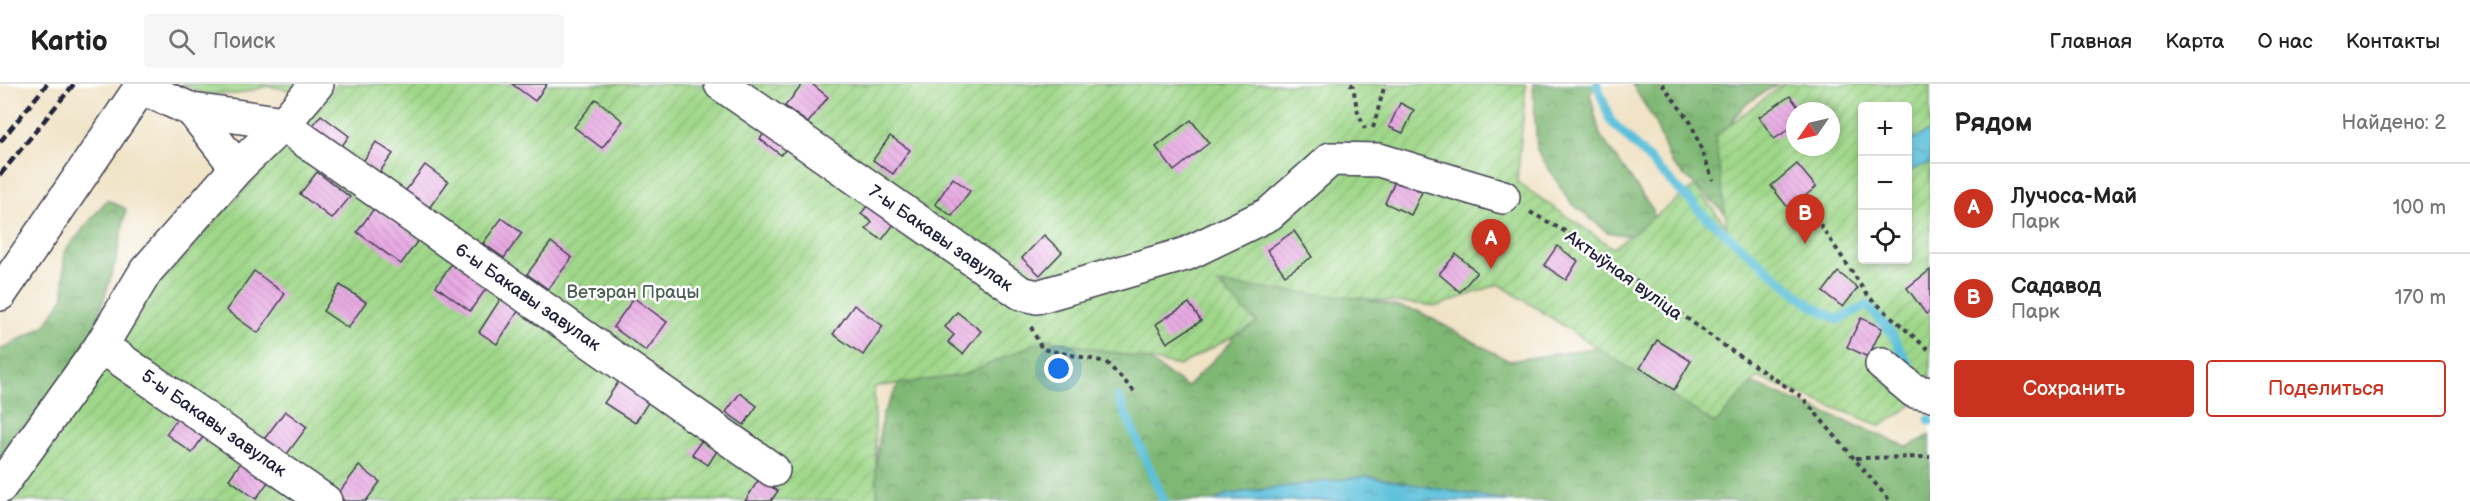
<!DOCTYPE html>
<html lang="ru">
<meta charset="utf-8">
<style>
body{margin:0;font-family:"Balsamiq Sans",sans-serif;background:#f6f6f6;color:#222}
.controls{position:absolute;right:18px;top:18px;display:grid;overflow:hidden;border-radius:6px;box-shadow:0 3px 9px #0003}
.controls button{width:54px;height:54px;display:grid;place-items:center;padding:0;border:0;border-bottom:2px solid #e0e0e0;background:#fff;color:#222;font:30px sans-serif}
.compass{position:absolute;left:1786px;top:18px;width:54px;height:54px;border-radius:50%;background:#fff;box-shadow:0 3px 9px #0003;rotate:236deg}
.you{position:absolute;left:1059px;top:285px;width:21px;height:21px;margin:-15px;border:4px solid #fff;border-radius:50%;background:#1a73e8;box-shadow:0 0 0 9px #1a73e833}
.badge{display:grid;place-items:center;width:39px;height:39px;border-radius:50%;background:#c8321e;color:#fff;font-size:20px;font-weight:700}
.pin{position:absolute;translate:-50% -50px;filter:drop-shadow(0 2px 3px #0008)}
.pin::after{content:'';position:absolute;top:32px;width:21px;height:18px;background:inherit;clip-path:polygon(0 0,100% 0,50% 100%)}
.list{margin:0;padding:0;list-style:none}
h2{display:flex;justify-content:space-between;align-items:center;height:78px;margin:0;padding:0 24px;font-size:26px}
h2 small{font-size:20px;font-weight:400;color:#767676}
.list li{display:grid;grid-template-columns:39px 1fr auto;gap:18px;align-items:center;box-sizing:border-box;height:90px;padding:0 24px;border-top:2px solid #e0e0e0}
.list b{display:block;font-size:22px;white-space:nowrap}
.list p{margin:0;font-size:20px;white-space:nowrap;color:#767676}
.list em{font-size:20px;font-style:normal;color:#767676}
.actions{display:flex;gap:12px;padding:18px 24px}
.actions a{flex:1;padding:14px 0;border:2px solid #c8321e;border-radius:6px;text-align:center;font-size:21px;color:#c8321e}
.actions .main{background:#c8321e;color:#fff}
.icon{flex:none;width:33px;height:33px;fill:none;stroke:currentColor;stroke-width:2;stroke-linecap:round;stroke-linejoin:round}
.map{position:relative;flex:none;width:1930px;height:417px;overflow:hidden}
header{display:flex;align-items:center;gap:36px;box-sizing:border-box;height:84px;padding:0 30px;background:#fff;border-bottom:2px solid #e0e0e0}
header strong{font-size:28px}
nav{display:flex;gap:33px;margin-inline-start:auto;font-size:21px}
.search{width:420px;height:54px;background:#f6f6f6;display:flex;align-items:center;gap:15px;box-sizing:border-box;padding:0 21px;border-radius:6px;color:#767676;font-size:22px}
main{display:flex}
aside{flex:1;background:#fff}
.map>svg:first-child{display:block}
.grass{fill:url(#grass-tufts);stroke:#607c62;stroke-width:1.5}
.forest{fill:url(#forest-crowns);stroke:#506d58;stroke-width:1.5}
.garden{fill:url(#garden-furrows);stroke:#607c62;stroke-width:1.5;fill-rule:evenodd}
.water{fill:url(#water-ripples);stroke:#3f718a;stroke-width:1.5}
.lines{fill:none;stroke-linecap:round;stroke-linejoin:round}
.stream{stroke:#5cc0da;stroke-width:9}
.building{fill:url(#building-back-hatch)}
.minor-casing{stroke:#413f50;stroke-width:36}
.path{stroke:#413f50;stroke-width:4;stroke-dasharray:4.5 4.5;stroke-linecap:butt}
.minor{stroke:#fff;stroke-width:33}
.rail{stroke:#22223b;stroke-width:4.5;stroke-dasharray:9 4.5;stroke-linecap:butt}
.labels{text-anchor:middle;stroke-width:5;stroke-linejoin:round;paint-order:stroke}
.street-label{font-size:18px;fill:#22223b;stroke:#fff}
.park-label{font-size:18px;fill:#4e6156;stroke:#fff}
</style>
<header>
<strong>Kartio</strong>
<div class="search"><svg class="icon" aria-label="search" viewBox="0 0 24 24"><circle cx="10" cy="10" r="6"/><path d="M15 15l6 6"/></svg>Поиск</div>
<nav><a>Главная</a><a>Карта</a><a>О нас</a><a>Контакты</a></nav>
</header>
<main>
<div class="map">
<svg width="1930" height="417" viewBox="0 0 1930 417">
<defs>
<pattern id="grass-tufts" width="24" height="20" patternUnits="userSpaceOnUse" patternTransform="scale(1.5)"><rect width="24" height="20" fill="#9fd789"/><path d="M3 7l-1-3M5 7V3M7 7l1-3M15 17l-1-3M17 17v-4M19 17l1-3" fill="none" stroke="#89b877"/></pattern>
<pattern id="forest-crowns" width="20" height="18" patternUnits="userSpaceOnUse" patternTransform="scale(1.5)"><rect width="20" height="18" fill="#7fb875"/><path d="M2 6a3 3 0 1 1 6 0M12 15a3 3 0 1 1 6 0" fill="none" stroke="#689561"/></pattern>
<pattern id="garden-furrows" width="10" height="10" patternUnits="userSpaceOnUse" patternTransform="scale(1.5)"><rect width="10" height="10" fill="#9fd789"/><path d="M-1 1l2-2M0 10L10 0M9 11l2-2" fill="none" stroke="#89b877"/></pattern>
<pattern id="water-ripples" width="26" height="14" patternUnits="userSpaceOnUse" patternTransform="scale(1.5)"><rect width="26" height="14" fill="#5cc0da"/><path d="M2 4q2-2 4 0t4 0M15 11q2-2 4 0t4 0" fill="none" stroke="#4c9cb2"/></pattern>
<pattern id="building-back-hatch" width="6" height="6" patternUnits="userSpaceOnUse" patternTransform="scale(1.5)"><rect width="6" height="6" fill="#e8aae3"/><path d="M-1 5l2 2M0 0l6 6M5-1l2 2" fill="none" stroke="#c792c4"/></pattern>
</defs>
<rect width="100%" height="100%" fill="#fff"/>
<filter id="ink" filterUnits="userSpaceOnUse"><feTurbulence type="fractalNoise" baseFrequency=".0167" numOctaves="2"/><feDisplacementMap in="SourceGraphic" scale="12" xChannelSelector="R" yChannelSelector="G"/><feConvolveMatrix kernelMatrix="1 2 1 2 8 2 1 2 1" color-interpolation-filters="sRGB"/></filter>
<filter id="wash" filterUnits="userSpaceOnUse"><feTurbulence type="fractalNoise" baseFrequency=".008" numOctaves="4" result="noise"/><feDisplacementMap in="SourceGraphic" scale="24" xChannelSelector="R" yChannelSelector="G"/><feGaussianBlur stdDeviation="1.35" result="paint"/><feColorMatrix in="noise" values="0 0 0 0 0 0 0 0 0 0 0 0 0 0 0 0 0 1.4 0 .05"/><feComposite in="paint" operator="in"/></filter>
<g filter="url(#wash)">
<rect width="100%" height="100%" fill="#f0e3c6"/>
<path class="grass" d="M182,0h121l-8,7 -27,-5 -31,8h-33z"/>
<g class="forest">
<path d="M1533,0h64l-7,10 10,41 53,75 1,15 -18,12 -29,-5 -37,-30 -33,-52z"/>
<path d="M1632,0h147c-15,8 -35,18 -44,33 -15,23 4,87 9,114l-73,-68 -17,-43z"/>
<path d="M107,116l19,9 -9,48 -28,89 -89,125v-121l46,-25 18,-29v-44z"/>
<path d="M1220,181l198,46 91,50 110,-17 54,53 42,-29 193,79 22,-12v66h-425l-139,-24 -137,17 -15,7h-347l8,-24 7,-62 19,-35 175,-70 111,77 45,-46z"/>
</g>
<path class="garden" d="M337,0h1189l-9,98 96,66 82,-62 32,41 -12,-91 68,-52h147v320h-16l-33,22 -124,-49 -42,47 -216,-140 -61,22 -220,-22 39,39 -78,43 -133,-27 -83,36 -89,12 3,114h-868l137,-205 157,-169zM1862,22h46v154h-46zM1795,27h36v36h-36z"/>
<g class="water">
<path d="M1930,47v32l-22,9v-31z"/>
<path d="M1366,392l143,25h-295l14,-7z"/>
</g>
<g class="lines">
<g class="stream">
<path d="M1597,0l13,36 95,96 104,88 29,16 29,-15 23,26 24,43"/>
<path d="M1118,313l46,104"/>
<path d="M1929,335l1,2"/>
</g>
</g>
<g id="blocks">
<g class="building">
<path d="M512,0h35l-12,17z"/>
<path d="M803,0h9l16,13 -20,26 -23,-17z"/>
<path d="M1790,12l11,15h-6v14l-21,14 -15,-22z"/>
<path d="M596,15l27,22 -21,27 -28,-21z"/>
<path d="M1400,19l14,7 -11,23 -14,-6z"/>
<path d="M321,31l28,21 -10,14 -29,-21z"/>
<path d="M1191,36l18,23 -35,28 -18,-24z"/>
<path d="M769,42l22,17 -10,12 -21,-16z"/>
<path d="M890,52l20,14 -17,24 -20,-14z"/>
<path d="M376,58l17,12 -15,20 -16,-11z"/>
<path d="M1797,80l19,23 -27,22 -18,-23z"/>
<path d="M425,81l23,17 -21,29 -24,-17z"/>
<path d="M317,88l33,25 -18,22 -32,-25z"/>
<path d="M953,94l17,13 -18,25 -17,-12z"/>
<path d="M1396,95l26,13 -11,23 -26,-12z"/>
<path d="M871,116l27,19 -16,21 -16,-11 6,-7 -11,-8z"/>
<path d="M375,123l44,32 -18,25 -44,-32z"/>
<path d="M502,134l20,15 -18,25 -21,-15z"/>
<path d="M1294,147l18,26 -27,18 -18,-25z"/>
<path d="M1044,151l18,17 -22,23 -18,-17z"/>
<path d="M551,158l21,16 -24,31 -21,-15z"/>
<path d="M1557,162l21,15 -12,19 -22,-15z"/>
<path d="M1456,170l21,18 -17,20 -21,-18z"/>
<path d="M454,176l35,25 -19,26 -34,-25z"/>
<path d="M1930,186v41l-4,3 -19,-26z"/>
<path d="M254,187l31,23 -27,39 -32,-23z"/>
<path d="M1838,188l20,16 -15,19 -20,-15z"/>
<path d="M340,201l26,17 -18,26 -25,-17z"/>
<path d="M501,214l18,12 -22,34 -18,-12z"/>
<path d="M634,214l33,24 -21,29 -33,-24z"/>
<path d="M1189,219l12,18 -34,22 -11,-19z"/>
<path d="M854,221l29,21 -20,29 -30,-21z"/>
<path d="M957,228l24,19 -18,23 -15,-12 6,-7 -9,-8z"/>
<path d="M1861,234l21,10 -14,29 -21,-10z"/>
<path d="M1657,256l34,21 -17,29 -34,-22z"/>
<path d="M621,294l30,20 -16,25 -31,-20z"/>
<path d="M740,309l17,13 -13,19 -18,-13z"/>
<path d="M285,327l22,16 -20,27 -22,-16z"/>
<path d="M179,332l26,18 -13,19 -26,-19z"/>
<path d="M701,357l16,10 -9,14 -16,-11z"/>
<path d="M244,374l27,20 -15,21 -27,-20z"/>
<path d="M359,382l21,16 -14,19h-21l-8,-6z"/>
<path d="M759,395l19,12 -7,10h-26z"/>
</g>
</g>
</g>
<g filter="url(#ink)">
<use href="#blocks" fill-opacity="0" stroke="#413f50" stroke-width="1.5"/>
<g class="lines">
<g class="minor-casing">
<g id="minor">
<path d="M721,0l300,209 16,4 149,-43 83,-40 62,-55 48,1 124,37"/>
<path d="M140,3l52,23 92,13 16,14 473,333"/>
<path d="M192,26l45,58"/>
<path d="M0,210l143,-210"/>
<path d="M101,262l224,155"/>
<path d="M1882,280l32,27 16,3"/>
<path d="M0,403l101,-141 45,-75 91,-103 47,-45 33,-39"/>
</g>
</g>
<g class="path">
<path d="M1350,0l3,2 4,23 8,20"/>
<path d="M1662,0l29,39 22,57"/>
<path d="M1373,44l12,-44"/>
<path d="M1530,128l49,27 147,108 76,50 88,104"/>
<path d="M1815,133l54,80 61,54"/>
<path d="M1031,243l11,22 64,13 28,29"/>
<path d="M1856,374l74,-1"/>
</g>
<use href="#minor" class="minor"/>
<g class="rail">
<path d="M0,58l47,-58"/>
<path d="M0,91l74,-91"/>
</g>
</g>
</g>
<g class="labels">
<g class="street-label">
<text transform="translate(941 154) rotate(35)" y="6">7-ы Бакавы завулак</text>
<text transform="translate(1624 191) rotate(36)" y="6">Актыўная вуліца</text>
<text transform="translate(528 213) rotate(35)" y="6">6-ы Бакавы завулак</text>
<text transform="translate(214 339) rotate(35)" y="6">5-ы Бакавы завулак</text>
</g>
<g class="park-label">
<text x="633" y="214">Ветэран Працы</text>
</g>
</g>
</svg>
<div class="controls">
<button>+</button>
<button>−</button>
<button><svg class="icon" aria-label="locate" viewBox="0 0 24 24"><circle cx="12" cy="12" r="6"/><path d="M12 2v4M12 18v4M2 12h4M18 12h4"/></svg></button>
</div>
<svg class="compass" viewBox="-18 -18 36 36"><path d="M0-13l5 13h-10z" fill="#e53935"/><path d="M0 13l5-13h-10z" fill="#767676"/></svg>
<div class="you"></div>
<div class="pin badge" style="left:1491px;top:185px">A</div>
<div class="pin badge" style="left:1805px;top:160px">B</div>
</div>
<aside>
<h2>Рядом<small>Найдено: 2</small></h2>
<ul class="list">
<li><span class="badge">A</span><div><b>Лучоса-Май</b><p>Парк</p></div><em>100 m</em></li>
<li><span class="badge">B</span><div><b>Садавод</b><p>Парк</p></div><em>170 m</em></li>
</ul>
<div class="actions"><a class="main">Сохранить</a><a>Поделиться</a></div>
</aside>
</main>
